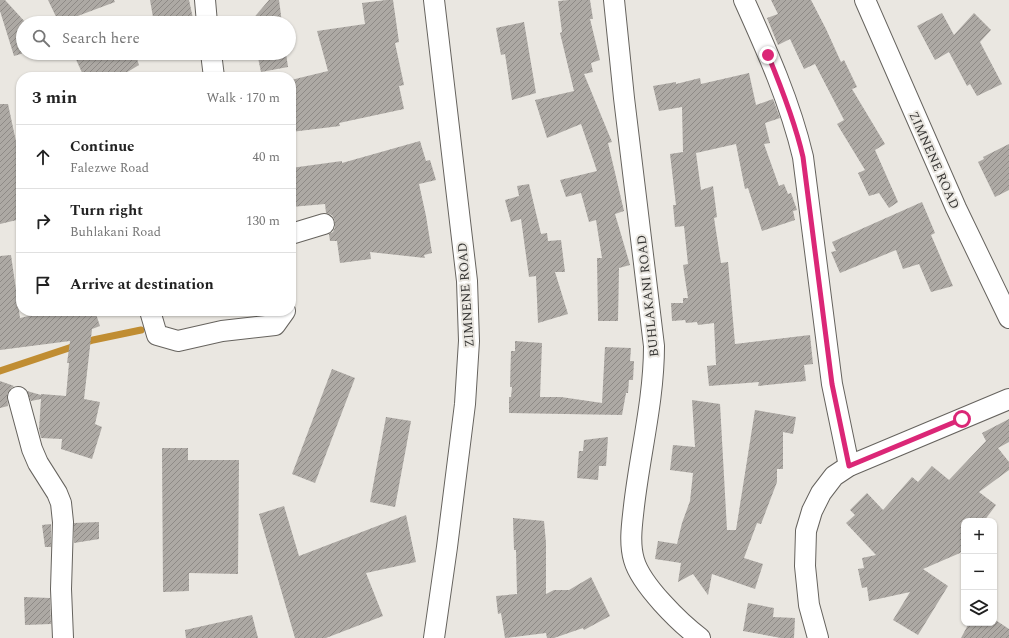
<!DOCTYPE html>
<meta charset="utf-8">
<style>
body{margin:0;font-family:Spectral,serif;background:#f2f2f2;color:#222}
.controls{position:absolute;right:12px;bottom:12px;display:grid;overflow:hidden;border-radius:8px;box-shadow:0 1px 3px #0004}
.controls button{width:36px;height:36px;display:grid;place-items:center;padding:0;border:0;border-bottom:1px solid #e0e0e0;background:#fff;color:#222;font:20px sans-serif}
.stop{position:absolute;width:12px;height:12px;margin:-9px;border:3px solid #db2777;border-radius:50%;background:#fff}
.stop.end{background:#db2777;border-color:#fff;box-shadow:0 1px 4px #0008}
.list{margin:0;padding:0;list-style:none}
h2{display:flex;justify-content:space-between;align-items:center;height:52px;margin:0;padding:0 16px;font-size:17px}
h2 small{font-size:13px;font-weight:400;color:#767676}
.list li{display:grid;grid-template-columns:26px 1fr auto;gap:12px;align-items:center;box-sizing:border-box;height:64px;padding:0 16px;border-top:1px solid #e0e0e0}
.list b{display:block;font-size:15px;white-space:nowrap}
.list p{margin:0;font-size:13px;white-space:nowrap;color:#767676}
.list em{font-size:13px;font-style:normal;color:#767676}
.icon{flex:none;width:22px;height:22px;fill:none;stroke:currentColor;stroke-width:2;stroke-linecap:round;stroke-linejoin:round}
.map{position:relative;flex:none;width:1009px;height:638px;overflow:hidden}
.search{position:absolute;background:#fff;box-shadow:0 1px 3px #0004;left:16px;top:16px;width:280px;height:44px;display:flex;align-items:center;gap:10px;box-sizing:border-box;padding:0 14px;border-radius:22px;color:#767676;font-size:15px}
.panel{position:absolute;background:#fff;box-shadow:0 1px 3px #0004;left:16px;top:72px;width:280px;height:244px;border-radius:16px}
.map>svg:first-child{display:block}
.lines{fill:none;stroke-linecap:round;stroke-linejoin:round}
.stream{stroke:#c08d32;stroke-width:7}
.building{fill:url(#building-hatch)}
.minor-casing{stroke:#66635e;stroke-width:22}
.minor{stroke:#fff;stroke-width:20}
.route{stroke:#db2777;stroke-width:5}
.labels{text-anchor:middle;stroke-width:4;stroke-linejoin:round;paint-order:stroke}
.street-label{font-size:13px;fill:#373634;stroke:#eae7e1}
</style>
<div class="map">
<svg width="1009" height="638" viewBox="0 0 1009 638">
<defs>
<pattern id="building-hatch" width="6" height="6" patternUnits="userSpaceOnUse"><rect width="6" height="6" fill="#ada9a4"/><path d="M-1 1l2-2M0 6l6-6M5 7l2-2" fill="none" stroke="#8e8a86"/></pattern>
</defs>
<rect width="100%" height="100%" fill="#eae7e1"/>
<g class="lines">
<path class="stream" d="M0,371l93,-31 48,-10"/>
</g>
<g class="building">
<path d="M0,0h5l21,23h-3l1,30 -10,3 -14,-45z"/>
<path d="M48,0h66l1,2 -56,21z"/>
<path d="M150,0h39l5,23h-40z"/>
<path d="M269,0h10l3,23h-30l-1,-2z"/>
<path d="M386,0h7l6,42 -4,1 9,42 -5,1 5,23 -65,14 1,3 -49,6v-52l37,-9 -11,-40 48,-7 -3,-21z"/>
<path d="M569,0h21l3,19h-3l10,41 -9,3 2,9 -9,2 28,68 -4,1 16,68 -9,3 15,51 -11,3 -1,53h-20l-1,-63h5l-6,-38 -7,2 -8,-29 -15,4 -6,-17 37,-9 -16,-47 -34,14 -12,-38 39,-9 -14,-58 2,-1 -4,-31z"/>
<path d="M771,0h40l15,29 15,33 3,-2 13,27 -5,2 33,55 -10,6 23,52 -9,6 -10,-15 -10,3 -11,-23 7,-3 -28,-46 7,-4 -29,-56 -11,5 -14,-30 -12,6 -11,-27 11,-4z"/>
<path d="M942,13l12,22 20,-22 17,17 -11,12 22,42 -25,12 -7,-12 -3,2 -18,-34 -14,8 -18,-34z"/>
<path d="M524,22l12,71 -24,7 -7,-46 -4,1 -5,-27z"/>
<path d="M73,53h62l4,12 -20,12h-35z"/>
<path d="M257,53h29l2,14 -27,5z"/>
<path d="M749,73l7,32 17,-6 7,19 -15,5 5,20 -6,1 15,42 5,-2 4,10 3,-1 6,17 -4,1 2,9 -33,11 -14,-43 -3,1 -9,-45 -40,9 5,37 12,-4 4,31 -3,1 7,45 7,-1 7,82 75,-9 3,29 -9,1 2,16 -48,5 1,-4 -50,4 -2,-20 9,-1 -2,-42 -16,2 -1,-3 -11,1 -1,-3 -13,1 -1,-18h12v-5h5l-5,-33 5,-1 -4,-38 -9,1 -2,-22h3l-6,-51 13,-2 -1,-45 -23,4 -6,-25 23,-4v2l24,-6 1,6z"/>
<path d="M0,104h8l13,61v54l-21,5z"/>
<path d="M420,141l6,20 4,-1 6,20 -17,4 7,32 6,37 -8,2 1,3 -55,-6 1,7 -31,4 -3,-22h-7l-1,-7 4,-2 2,-5v-6l-3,-6 -6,-2 -1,-9 -34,3v-39l51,-7v2z"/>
<path d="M1009,144v46l-14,7 -17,-35 6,-3 -1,-2z"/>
<path d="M529,184l12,50 6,-1 1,8 13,-1 4,32h-10l13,42 -30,9 -2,-47 -7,1 -8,-58 -10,3 -6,-22 14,-4 -2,-10z"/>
<path d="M922,202l13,31 -4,2 22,51 -22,6 -12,-28 -16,5 -7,-19 -56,23 -9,-21 5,-1 -4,-9z"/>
<path d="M11,255l9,63 31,-7h44l5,15 -8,3 -8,70 16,3 -5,22 7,3 -10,32 -31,-10 1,-10 -21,-1 -2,-9 2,-30 -10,2 -4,-10 14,4v-1l25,2 3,-33h-2l3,-22 -70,9v-94z"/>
<path d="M515,341l27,2 -2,54h21l41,6 3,-56 26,1 -1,13h4l-1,19h-4l-1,13h-2l-4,22 -113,-2v-16h2l1,-10h-2l1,-36h4z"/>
<path d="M332,369l23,9 -40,105 -23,-9z"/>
<path d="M0,381l14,5 -4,3 -3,5 1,12 -8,2z"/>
<path d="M692,400l28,4 7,126h9l19,-120 41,7 -3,17 -10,-2v37h-6v13l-16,42 -4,-1 -13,35 19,6 -8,25 -43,-15 -4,21 -15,-21 -15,8 3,-19 -26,-4 3,-18 19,3 5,-21 8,-22 3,-28 -23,-3 3,-25 22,2z"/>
<path d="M386,417l25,4 -16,86 -25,-5z"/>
<path d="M1009,419v23l-11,6 11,14v8l-30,22 17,13 -12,16h-20v26l-4,6 -37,16 25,17 -30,49 -25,-15 17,-28 -41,9 -2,-14 -5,1 -4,-19 6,-1 -2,-10 14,-3 -30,-32 9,-8 -5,-5 17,-17 16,17 29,-33 6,5 14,-16 17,14 37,-39 -4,-8z"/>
<path d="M608,437l-2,29h-7l-1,14 -21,-2 2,-27h4l1,-11z"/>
<path d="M162,448h26v12h51l-1,114 -49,-1v18l-26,1z"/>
<path d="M284,506l15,50 107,-41 10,47 -50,11 17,43 -57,22h-31l-36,-124z"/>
<path d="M513,518l31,3 2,22v51l8,-4h15l22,-13 19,39 -26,14 -1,-2 -29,10h-7l-1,-5 -41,5 -4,-25 -3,1 -2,-18 21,-2 -1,-44h-2z"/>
<path d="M99,522v17l-25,4v-20z"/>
<path d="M51,524v23h-6l-3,-22z"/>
<path d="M24,597l26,1 1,26 -26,1z"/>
<path d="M748,603l26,5 -1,9 22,1 -1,20h-13l-38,-7z"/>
<path d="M252,615l6,23h-72l-1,-8z"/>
<path d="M994,619l15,10v9h-48l8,-15h25z"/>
</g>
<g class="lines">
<g class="minor-casing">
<g id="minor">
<path d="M205,0l2,23"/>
<path d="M614,0l10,98 30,248c0,54 -14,107 -20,160 -2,18 -5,37 0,54 7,25 46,63 66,78"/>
<path d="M744,0c23,51 46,102 59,157l29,227 17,82"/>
<path d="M865,0l91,208 53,110"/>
<path d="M211,53l3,24"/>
<path d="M291,234l33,-10"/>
<path d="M150,311l7,24 21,6 44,-10 53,-6 10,-14"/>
<path d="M18,397l14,52 6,14 19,30 4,10 2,19 -2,67 2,49"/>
<path d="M434,638l13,-91 18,-143 4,-63 -2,-60 -33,-281"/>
<path d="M818,638l-9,-33 -4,-39 1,-35 6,-20 9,-18 13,-17 15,-10 160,-67"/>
</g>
</g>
<use href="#minor" class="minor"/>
</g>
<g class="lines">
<path class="route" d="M768,55c14,34 27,67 35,102l29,227 17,82 113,-47"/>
</g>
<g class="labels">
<g class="street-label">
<text transform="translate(935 160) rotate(66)" y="5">ZIMNENE ROAD</text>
<text transform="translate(465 295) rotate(-94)" y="5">ZIMNENE ROAD</text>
<text transform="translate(647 296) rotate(-96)" y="5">BUHLAKANI ROAD</text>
</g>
</g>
</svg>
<div class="controls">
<button>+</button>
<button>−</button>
<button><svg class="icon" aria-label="layers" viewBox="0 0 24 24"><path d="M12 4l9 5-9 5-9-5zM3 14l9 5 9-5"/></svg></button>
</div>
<div class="stop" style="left:962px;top:419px"></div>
<div class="stop end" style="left:768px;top:55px"></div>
<div class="search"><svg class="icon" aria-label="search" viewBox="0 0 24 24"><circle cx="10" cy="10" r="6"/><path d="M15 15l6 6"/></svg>Search here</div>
<section class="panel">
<h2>3 min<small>Walk · 170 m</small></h2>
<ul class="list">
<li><svg class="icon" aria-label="ahead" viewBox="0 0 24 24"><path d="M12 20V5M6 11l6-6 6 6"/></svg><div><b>Continue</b><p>Falezwe Road</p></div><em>40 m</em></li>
<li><svg class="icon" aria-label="right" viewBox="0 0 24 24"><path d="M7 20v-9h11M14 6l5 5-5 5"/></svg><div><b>Turn right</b><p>Buhlakani Road</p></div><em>130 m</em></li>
<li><svg class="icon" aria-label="arrive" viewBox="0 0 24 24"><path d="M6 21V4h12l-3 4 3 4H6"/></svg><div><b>Arrive at destination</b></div></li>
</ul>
</section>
</div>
